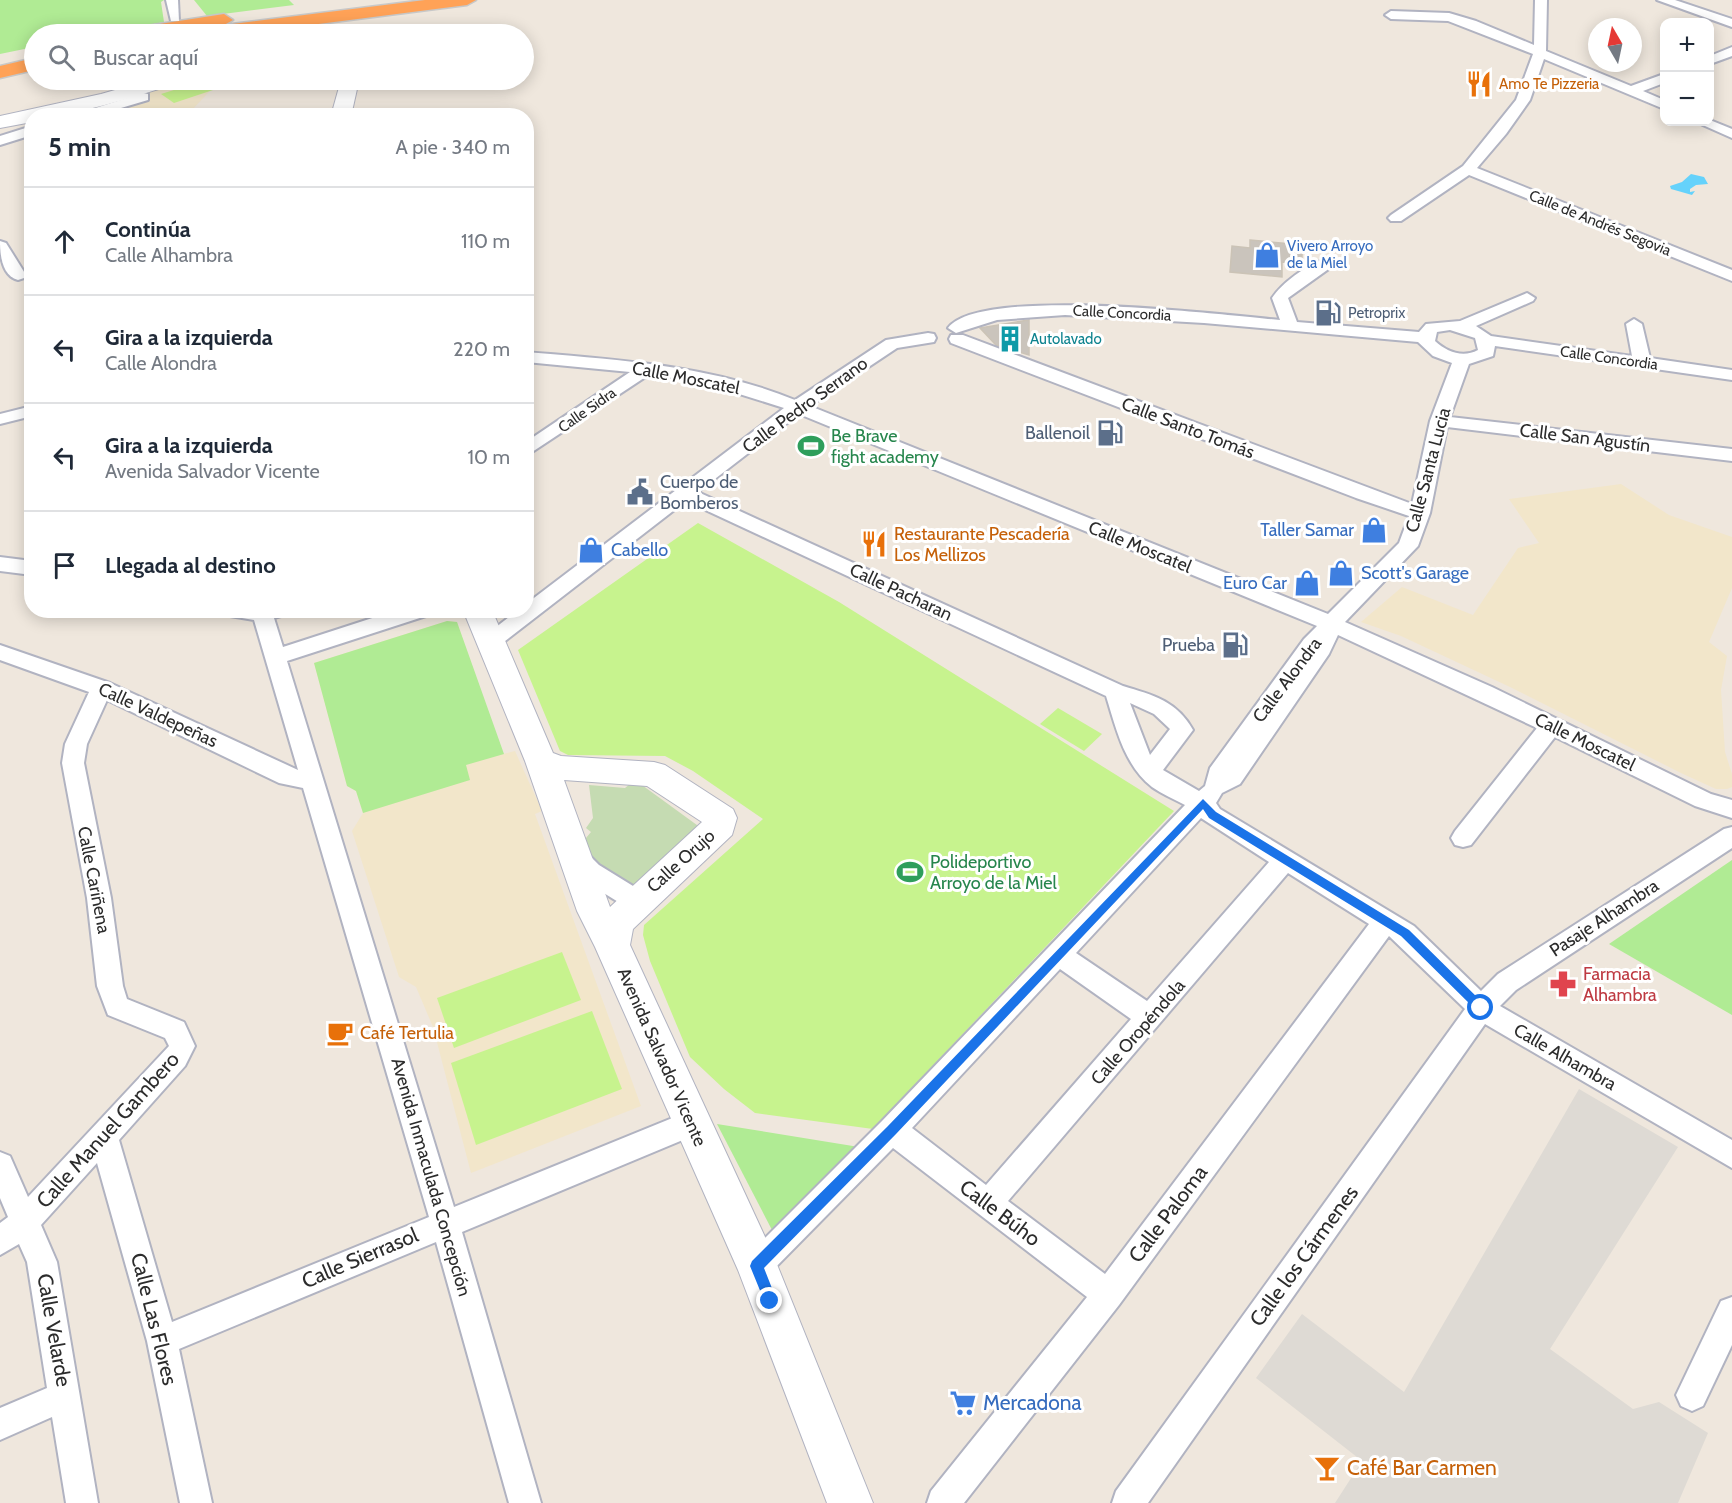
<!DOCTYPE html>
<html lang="es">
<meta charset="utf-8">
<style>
body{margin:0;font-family:Cabin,sans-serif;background:#f2f2f3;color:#1f2937}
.controls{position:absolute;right:18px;top:18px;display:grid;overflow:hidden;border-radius:12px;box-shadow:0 3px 15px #0003}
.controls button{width:54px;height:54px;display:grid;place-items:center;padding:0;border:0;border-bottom:2px solid #e0e1e3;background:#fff;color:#1f2937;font:30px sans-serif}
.compass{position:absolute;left:1588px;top:18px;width:54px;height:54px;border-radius:50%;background:#fff;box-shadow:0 3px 15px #0003;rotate:351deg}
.stop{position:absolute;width:18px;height:18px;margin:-14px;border:4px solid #1a73e8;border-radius:50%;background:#fff}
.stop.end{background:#1a73e8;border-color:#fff;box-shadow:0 2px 6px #0008}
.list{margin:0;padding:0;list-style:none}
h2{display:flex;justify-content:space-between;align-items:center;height:78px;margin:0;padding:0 24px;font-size:26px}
h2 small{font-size:20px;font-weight:400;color:#747a83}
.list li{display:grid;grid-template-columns:39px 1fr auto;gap:18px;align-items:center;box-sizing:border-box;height:108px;padding:0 24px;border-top:2px solid #e0e1e3}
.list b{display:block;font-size:22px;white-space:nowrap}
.list p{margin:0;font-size:20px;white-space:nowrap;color:#747a83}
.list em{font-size:20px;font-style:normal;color:#747a83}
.icon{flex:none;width:33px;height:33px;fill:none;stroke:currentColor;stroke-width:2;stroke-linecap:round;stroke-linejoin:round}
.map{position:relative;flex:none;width:1732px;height:1503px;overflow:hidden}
.search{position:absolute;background:#fff;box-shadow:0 3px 15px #0003;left:24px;top:24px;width:510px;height:66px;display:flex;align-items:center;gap:15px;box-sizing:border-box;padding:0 21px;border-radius:33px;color:#747a83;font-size:22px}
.panel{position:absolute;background:#fff;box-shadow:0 3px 15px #0003;left:24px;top:108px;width:510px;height:510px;border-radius:24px}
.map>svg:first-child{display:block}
.education{fill:#f2e6ca}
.green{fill:#b0eb94}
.cemetery{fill:#c5dbb2}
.pitch{fill:#c7f38e}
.plaza{fill:#dedad4}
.water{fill:#65d2fb}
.building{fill:#cac4bc;stroke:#cbc3b6;stroke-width:1.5}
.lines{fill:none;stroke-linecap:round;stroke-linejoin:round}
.street-casing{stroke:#b1b3c1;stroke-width:4}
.secondary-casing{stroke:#b1b3c1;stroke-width:2}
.highway-casing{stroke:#c8c8c8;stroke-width:3}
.street{fill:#fff;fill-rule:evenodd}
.secondary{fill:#fff;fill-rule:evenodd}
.highway{fill:#ffa257;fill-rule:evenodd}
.route{fill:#1a73e8}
.labels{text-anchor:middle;stroke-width:6;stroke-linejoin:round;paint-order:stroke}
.far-food-label{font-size:15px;fill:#c56008;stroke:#fff;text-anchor:start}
.far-street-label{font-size:15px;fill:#2c2c2c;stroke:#fff}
.far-shop-label{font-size:15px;fill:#366cbe;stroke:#fff;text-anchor:start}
.far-service-label{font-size:15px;fill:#4e5e75;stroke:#fff;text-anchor:start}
.far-culture-label{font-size:15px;fill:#0d838f;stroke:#fff;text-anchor:start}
.street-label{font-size:18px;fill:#2c2c2c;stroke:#fff}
.service-label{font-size:18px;fill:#4e5e75;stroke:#fff;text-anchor:end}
.leisure-label{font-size:18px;fill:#27864d;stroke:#fff;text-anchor:start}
.shop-label{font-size:18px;fill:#366cbe;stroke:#fff;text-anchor:end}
.food-label{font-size:18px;fill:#c56008;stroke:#fff;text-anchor:start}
.health-label{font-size:18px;fill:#be3a42;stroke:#fff;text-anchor:start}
.near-street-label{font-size:21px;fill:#2c2c2c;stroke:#fff}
.near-shop-label{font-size:21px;fill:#366cbe;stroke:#fff;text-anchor:start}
.near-food-label{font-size:21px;fill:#c56008;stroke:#fff;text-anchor:start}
</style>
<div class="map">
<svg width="1732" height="1503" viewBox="0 0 1732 1503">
<rect width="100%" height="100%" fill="#efe7dd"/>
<g class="education">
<path d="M178,80h42l-29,31 -1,4 -131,1z"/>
<path d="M1621,484l48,31 63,22v51l-23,54 18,14 -6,34 4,62 7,22v13l-5,2h-11l-35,-16 -171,-86 -109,-51 -40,-14 41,-35 71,28 45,-67 21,-5 -30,-44z"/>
<path d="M447,621l10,1 46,132 12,-3 27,60 -7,3 106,292 -170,67 -38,-146 -17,-40 -17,-10 -47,-146 11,-18 -7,-22 -9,-5 -33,-123z"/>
</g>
<g class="green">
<path d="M0,0h164l-3,2 3,20 -65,12h-65v13l-34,7z"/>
<path d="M194,0h95l5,5 -87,11z"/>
<path d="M447,621l10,1 47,132 -38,11 4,15 -107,33 -7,-22 -9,-5 -33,-123z"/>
<path d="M1732,860v155l-123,-71z"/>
<path d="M717,1124l142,23 -87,83z"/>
</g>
<path class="cemetery" d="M635,780l66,48 -67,58 -47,-28 -6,-14 10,-12 -5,-4 7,-10 -4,-33 36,3z"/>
<g class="pitch">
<path d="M206,80h5l11,7 -48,16 -13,-9z"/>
<path d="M698,523l141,79 335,209 -301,318 -118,-16 -31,-24 -34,-32 -40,-96 -7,-26 1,-10 119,-106 -70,-48 -28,-15 -97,-1 -8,-4 -42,-101z"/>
<path d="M1058,708l44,26 -18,17 -44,-27z"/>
<path d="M562,952l19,48 -127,48 -17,-50z"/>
<path d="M592,1011l30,78 -146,56 -25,-82z"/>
</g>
<path class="plaza" d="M1579,1089l99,58 -128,202 83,60 26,-7 49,31 -30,70h-343l27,-42 -106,-83 46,-64 102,78z"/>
<path class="water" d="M1691,174l13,3 4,7 -12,1 -6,4v3l5,-1 -3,4 -21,-6 -1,-3 12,-4z"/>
<g class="building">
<path d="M1250,240l52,5v19l-20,-2v15l-52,-5 2,-26 18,2z"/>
<path d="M1029,320v35l-33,-10 -16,-17z"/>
</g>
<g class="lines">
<g class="street-casing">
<g id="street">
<path d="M166,0h12l1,21h-8z"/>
<path d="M1535,0h12l-1,51 85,35 33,-12v9l-21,8 21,9v9l-120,-50 -14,41 -24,34 -29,34 255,102v11l-263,-106 -68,46h-10l-3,-3 3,-3 72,-49 53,-66 17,-46 -85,-33 -57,-2 -6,-4 6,-4 58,2 27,8 58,24z"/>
<path d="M1657,0h18l57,19v8z"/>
<path d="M1732,47v9l-22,8v-8z"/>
<path d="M143,93l5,1v6l-54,16h-24z"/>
<path d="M1710,120l22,9v9l-36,-16z"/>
<path d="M32,126v9l-32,10v-9z"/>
<path d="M0,241l6,2 20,32 -2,3 -6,2c-16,-4 -18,-25 -18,-39z"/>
<path d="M1324,260l6,2 2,3 -2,3 -42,30 9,24 122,10 7,-8 34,-3 67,-28 8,5 -2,3 -57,25 15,10 141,20 -6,-32 8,-5 8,5 8,34 82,12v10l-237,-34 -2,10 -24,8 -19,53 282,32v12l-285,-34 -17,86 -12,33 -73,76 147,65 219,107 21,6v18l-37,-12 -140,-69 -84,108 -8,2 -8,-2 -4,-7 4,-7 82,-103 -199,-93 -9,19 -89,130 -18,9 -6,10 4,6 194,117 67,65 17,-17 226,-145 8,-2v21l-216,142 -16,16 232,134v28l-247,-144 -337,479h-36l4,-12 349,-482 -76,-73 -270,369 -155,198h-37l4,-12 156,-194 -194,-149 -126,128 -10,4 -10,-4 -5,-10 5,-10 135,-135 303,-316c-11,-6 -23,-11 -33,-18 -28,-22 -36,-59 -46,-91l-420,-195 -190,147 -7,2 -7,-2 -4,-5 4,-5 36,-28h8v-6l258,-196 -83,-26 -51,-8 -124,82v-14l104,-70 -104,-10v-10c92,8 184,13 269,48l91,-60 42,-7 6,1 2,4 -2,4 -37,6 -87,58 518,208 71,-71 10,-27 -53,-18 -405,-155 -2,-4 2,-4h12l449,169 18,-83 22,-58 -19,-7 -15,-14 -214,-19 -139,-8 -68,5 -41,13 -8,-5c31,-43 277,-13 332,-8l-8,-22c10,-15 34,-33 52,-38zM1450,330l25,8 3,12c-15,8 -31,2 -43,-9l2,-9zM799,414l518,212 -13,13 -94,129 -5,18 -6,5 -36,-21 30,-40c-16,-29 -40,-35 -70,-44l-425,-194zM1130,703l24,11 16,15 -20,26zM1201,818l68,44 -122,139 -71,-48zM1288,873l81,51 -264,350 -97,-73zM1060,969l71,50 -145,166 -74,-57z"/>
<path d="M32,406v10l-32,8v-10z"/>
<path d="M0,557l32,4v14l-32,-4z"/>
<path d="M221,610h63l-3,6 -7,2 9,29 114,-37h35l-3,5 -142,46 167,546 238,-97 10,4 4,9 -4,9 -240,100 79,271h-32l-73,-261 -257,107 33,154h-32l-33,-162 -50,-178 -56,62 16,37 41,241h-32l-14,-86 -52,23v-32l47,-20 -20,-126 -8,-18 -19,11v-32l8,-6 -8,-19v-46l10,4 18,41 141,-151 -4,-8 -57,-23 -11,-29 -10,-88 -25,-135 3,-19 24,-52 -89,-32v-15l110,38 188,87 -44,-150 -30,-5zM107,700l172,83 24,5 126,429 -257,105 -53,-182 66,-74 10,-20 -11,-24 -57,-23 -4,-13 -12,-88 -27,-135 3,-19z"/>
<path d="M579,851l8,2 12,12 47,29 3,7 -3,7 -9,3 -9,-3 -47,-29 -14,-19 4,-7z"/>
<path d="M1732,1297v48l-29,61 -11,5 -11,-5 -5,-11 45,-94z"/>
</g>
</g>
<g class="secondary-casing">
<g id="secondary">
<path d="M150,80h27l-2,4c-47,14 -95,32 -143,32v6l-32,6v-12l101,-22z"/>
<path d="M341,80h18l-8,36h-20z"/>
<path d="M463,610h29l61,143 8,3 93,6 11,3 68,44 4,9 -5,17 -99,94 -3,16 142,307 101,251h-46l-89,-233 -143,-323 -18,-36 -52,-150zM564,780l83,6 55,36 -92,85z"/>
</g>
</g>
<g class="highway-casing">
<g id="highway">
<path d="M425,0h51l-9,5 -226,29h-49l2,-4 -27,4h-42l9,-6 90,-14 9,6 -9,5z"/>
<path d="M34,58v12l-34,8v-12z"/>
</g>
</g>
<use href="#street" class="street"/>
<use href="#secondary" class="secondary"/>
<use href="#highway" class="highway"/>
</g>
<path class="route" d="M1203,799l13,13 193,118 76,75v6h-8l-76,-75 -192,-118 -6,-9 -307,325 -132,134 13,33 -2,4h-9l-16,-39 2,-5 135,-134z"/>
<defs>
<g id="restaurant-bare" transform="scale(2.07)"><path d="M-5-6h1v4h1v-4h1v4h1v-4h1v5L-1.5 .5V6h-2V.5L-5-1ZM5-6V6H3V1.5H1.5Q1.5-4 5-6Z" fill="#e8710a" stroke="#fff" stroke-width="2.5" paint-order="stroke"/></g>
<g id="shop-bare" transform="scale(2.07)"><path d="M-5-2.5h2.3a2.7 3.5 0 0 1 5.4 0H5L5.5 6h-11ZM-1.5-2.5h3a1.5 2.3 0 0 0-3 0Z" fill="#3f7fe0" stroke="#fff" stroke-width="2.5" paint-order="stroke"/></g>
<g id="fuel-bare" transform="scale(2.07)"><path d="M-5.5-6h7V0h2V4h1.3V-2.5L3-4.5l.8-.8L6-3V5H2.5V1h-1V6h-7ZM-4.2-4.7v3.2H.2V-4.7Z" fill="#5c6f8a" stroke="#fff" stroke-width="2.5" paint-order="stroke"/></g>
<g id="building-bare" transform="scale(2.07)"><path d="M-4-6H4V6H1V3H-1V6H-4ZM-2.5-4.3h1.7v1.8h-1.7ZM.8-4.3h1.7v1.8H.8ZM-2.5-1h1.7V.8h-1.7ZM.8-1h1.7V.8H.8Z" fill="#0f9aa8" stroke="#fff" stroke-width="2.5" paint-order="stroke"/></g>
<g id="stadium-bare" transform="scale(2.07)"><path d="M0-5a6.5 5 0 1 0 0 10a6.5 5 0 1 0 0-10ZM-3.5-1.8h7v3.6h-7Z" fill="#2e9e5b" stroke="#fff" stroke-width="2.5" paint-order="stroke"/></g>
<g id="civic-bare" transform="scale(2.07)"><path d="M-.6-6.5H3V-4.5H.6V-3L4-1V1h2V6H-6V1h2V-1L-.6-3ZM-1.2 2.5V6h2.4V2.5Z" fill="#5c6f8a" stroke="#fff" stroke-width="2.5" paint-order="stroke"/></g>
<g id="pharmacy-bare" transform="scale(2.07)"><path d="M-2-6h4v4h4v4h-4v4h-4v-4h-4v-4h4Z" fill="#e0444e" stroke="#fff" stroke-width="2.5" paint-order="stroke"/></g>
<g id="cafe-bare" transform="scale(2.07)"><path d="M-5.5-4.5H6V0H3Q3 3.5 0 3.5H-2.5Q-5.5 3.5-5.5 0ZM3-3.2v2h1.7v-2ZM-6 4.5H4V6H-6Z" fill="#e8710a" stroke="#fff" stroke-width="2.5" paint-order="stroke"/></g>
<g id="supermarket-bare" transform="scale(2.07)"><path d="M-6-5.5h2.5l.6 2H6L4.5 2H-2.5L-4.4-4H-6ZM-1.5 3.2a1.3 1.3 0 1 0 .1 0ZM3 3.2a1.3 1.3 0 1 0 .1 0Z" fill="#3f7fe0" stroke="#fff" stroke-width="2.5" paint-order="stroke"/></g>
<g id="bar-bare" transform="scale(2.07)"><path d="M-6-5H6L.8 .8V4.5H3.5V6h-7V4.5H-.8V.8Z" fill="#e8710a" stroke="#fff" stroke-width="2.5" paint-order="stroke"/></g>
</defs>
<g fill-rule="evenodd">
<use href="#restaurant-bare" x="1479" y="84"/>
<use href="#shop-bare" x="1267" y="255"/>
<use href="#fuel-bare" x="1328" y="313"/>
<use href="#building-bare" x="1010" y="339"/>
<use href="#fuel-bare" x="1110" y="433"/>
<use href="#stadium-bare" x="811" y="446"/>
<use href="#civic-bare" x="640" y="492"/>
<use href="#shop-bare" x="1374" y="530"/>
<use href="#restaurant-bare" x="874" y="544"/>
<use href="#shop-bare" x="591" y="550"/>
<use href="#shop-bare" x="1341" y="573"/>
<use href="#shop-bare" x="1307" y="583"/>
<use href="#fuel-bare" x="1235" y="645"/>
<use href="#stadium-bare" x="910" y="872"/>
<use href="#pharmacy-bare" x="1563" y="984"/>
<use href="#cafe-bare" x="340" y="1033"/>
<use href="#supermarket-bare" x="963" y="1403"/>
<use href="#bar-bare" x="1327" y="1468"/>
</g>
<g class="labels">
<g class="far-food-label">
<text x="1499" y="89">Amo Te Pizzeria</text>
</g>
<g class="far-street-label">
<text transform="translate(1600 223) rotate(22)" y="5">Calle de Andrés Segovia</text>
<text transform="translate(1122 313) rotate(3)" y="5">Calle Concordia</text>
<text transform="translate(1609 358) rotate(8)" y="5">Calle Concordia</text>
<text transform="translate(587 410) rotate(-35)" y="5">Calle Sidra</text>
</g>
<g class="far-shop-label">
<text x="1287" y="251">Vivero Arroyo<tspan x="1287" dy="17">de la Miel</tspan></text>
</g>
<g class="far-service-label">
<text x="1348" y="318">Petroprix</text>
</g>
<g class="far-culture-label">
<text x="1030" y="344">Autolavado</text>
</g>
<g class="street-label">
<text transform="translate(686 378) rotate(11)" y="6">Calle Moscatel</text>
<text transform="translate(805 405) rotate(-36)" y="6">Calle Pedro Serrano</text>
<text transform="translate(1188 428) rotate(21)" y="6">Calle Santo Tomás</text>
<text transform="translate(1585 438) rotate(7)" y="6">Calle San Agustín</text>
<text transform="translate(1428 470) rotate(-75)" y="6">Calle Santa Lucia</text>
<text transform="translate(1140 547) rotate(22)" y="6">Calle Moscatel</text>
<text transform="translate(901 592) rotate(25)" y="6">Calle Pacharan</text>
<text transform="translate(1287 680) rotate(-53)" y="6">Calle Alondra</text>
<text transform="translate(158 715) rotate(25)" y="6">Calle Valdepeñas</text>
<text transform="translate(1585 742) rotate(26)" y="6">Calle Moscatel</text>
<text transform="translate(681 861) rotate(-42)" y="6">Calle Orujo</text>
<text transform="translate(94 880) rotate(79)" y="6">Calle Cariñena</text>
<text transform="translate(1604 918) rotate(-33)" y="6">Pasaje Alhambra</text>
<text transform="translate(1138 1032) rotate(-49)" y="6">Calle Oropéndola</text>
<text transform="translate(662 1057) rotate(66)" y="6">Avenida Salvador Vicente</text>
<text transform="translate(1565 1057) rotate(30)" y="6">Calle Alhambra</text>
<text transform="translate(431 1177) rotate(74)" y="6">Avenida Inmaculada Concepción</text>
</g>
<g class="service-label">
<text x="1090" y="439">Ballenoil</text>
<text x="660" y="488" text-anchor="start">Cuerpo de<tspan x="660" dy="21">Bomberos</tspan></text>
<text x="1215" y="651">Prueba</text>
</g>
<g class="leisure-label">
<text x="831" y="442">Be Brave<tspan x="831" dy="21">fight academy</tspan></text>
<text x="930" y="868">Polideportivo<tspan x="930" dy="21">Arroyo de la Miel</tspan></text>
</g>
<g class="shop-label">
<text x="1354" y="536">Taller Samar</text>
<text x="611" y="556" text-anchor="start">Cabello</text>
<text x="1361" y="579" text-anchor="start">Scott's Garage</text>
<text x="1287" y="589">Euro Car</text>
</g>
<g class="food-label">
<text x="894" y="540">Restaurante Pescadería<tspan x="894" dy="21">Los Mellizos</tspan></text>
<text x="360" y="1039">Café Tertulia</text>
</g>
<g class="health-label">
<text x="1583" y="980">Farmacia<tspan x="1583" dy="21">Alhambra</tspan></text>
</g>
<g class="near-street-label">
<text transform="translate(108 1130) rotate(-48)" y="7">Calle Manuel Gambero</text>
<text transform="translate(1000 1213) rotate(37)" y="7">Calle Búho</text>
<text transform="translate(1168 1214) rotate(-53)" y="7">Calle Paloma</text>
<text transform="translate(1304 1256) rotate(-54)" y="7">Calle los Cármenes</text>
<text transform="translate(360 1258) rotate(-23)" y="7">Calle Sierrasol</text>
<text transform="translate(154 1319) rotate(76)" y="7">Calle Las Flores</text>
<text transform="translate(54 1330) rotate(80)" y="7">Calle Velarde</text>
</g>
<g class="near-shop-label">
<text x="983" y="1410">Mercadona</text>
</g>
<g class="near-food-label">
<text x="1347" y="1475">Café Bar Carmen</text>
</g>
</g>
</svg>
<div class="controls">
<button>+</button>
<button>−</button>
</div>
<svg class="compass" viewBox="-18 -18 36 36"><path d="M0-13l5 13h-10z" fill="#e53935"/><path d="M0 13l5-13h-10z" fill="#747a83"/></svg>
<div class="stop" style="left:1481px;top:1008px"></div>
<div class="stop end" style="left:770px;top:1301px"></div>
<div class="search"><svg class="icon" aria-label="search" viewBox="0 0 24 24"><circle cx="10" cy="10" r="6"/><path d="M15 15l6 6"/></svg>Buscar aquí</div>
<section class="panel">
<h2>5 min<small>A pie · 340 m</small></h2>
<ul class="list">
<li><svg class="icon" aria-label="ahead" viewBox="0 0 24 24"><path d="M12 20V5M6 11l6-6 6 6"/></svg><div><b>Continúa</b><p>Calle Alhambra</p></div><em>110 m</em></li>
<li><svg class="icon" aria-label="left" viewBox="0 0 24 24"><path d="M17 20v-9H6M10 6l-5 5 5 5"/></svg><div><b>Gira a la izquierda</b><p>Calle Alondra</p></div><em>220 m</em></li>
<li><svg class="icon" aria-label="left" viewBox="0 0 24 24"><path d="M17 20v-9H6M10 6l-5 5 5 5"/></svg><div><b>Gira a la izquierda</b><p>Avenida Salvador Vicente</p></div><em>10 m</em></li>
<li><svg class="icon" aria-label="arrive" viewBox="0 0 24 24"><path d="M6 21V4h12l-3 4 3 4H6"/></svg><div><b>Llegada al destino</b></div></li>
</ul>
</section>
</div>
